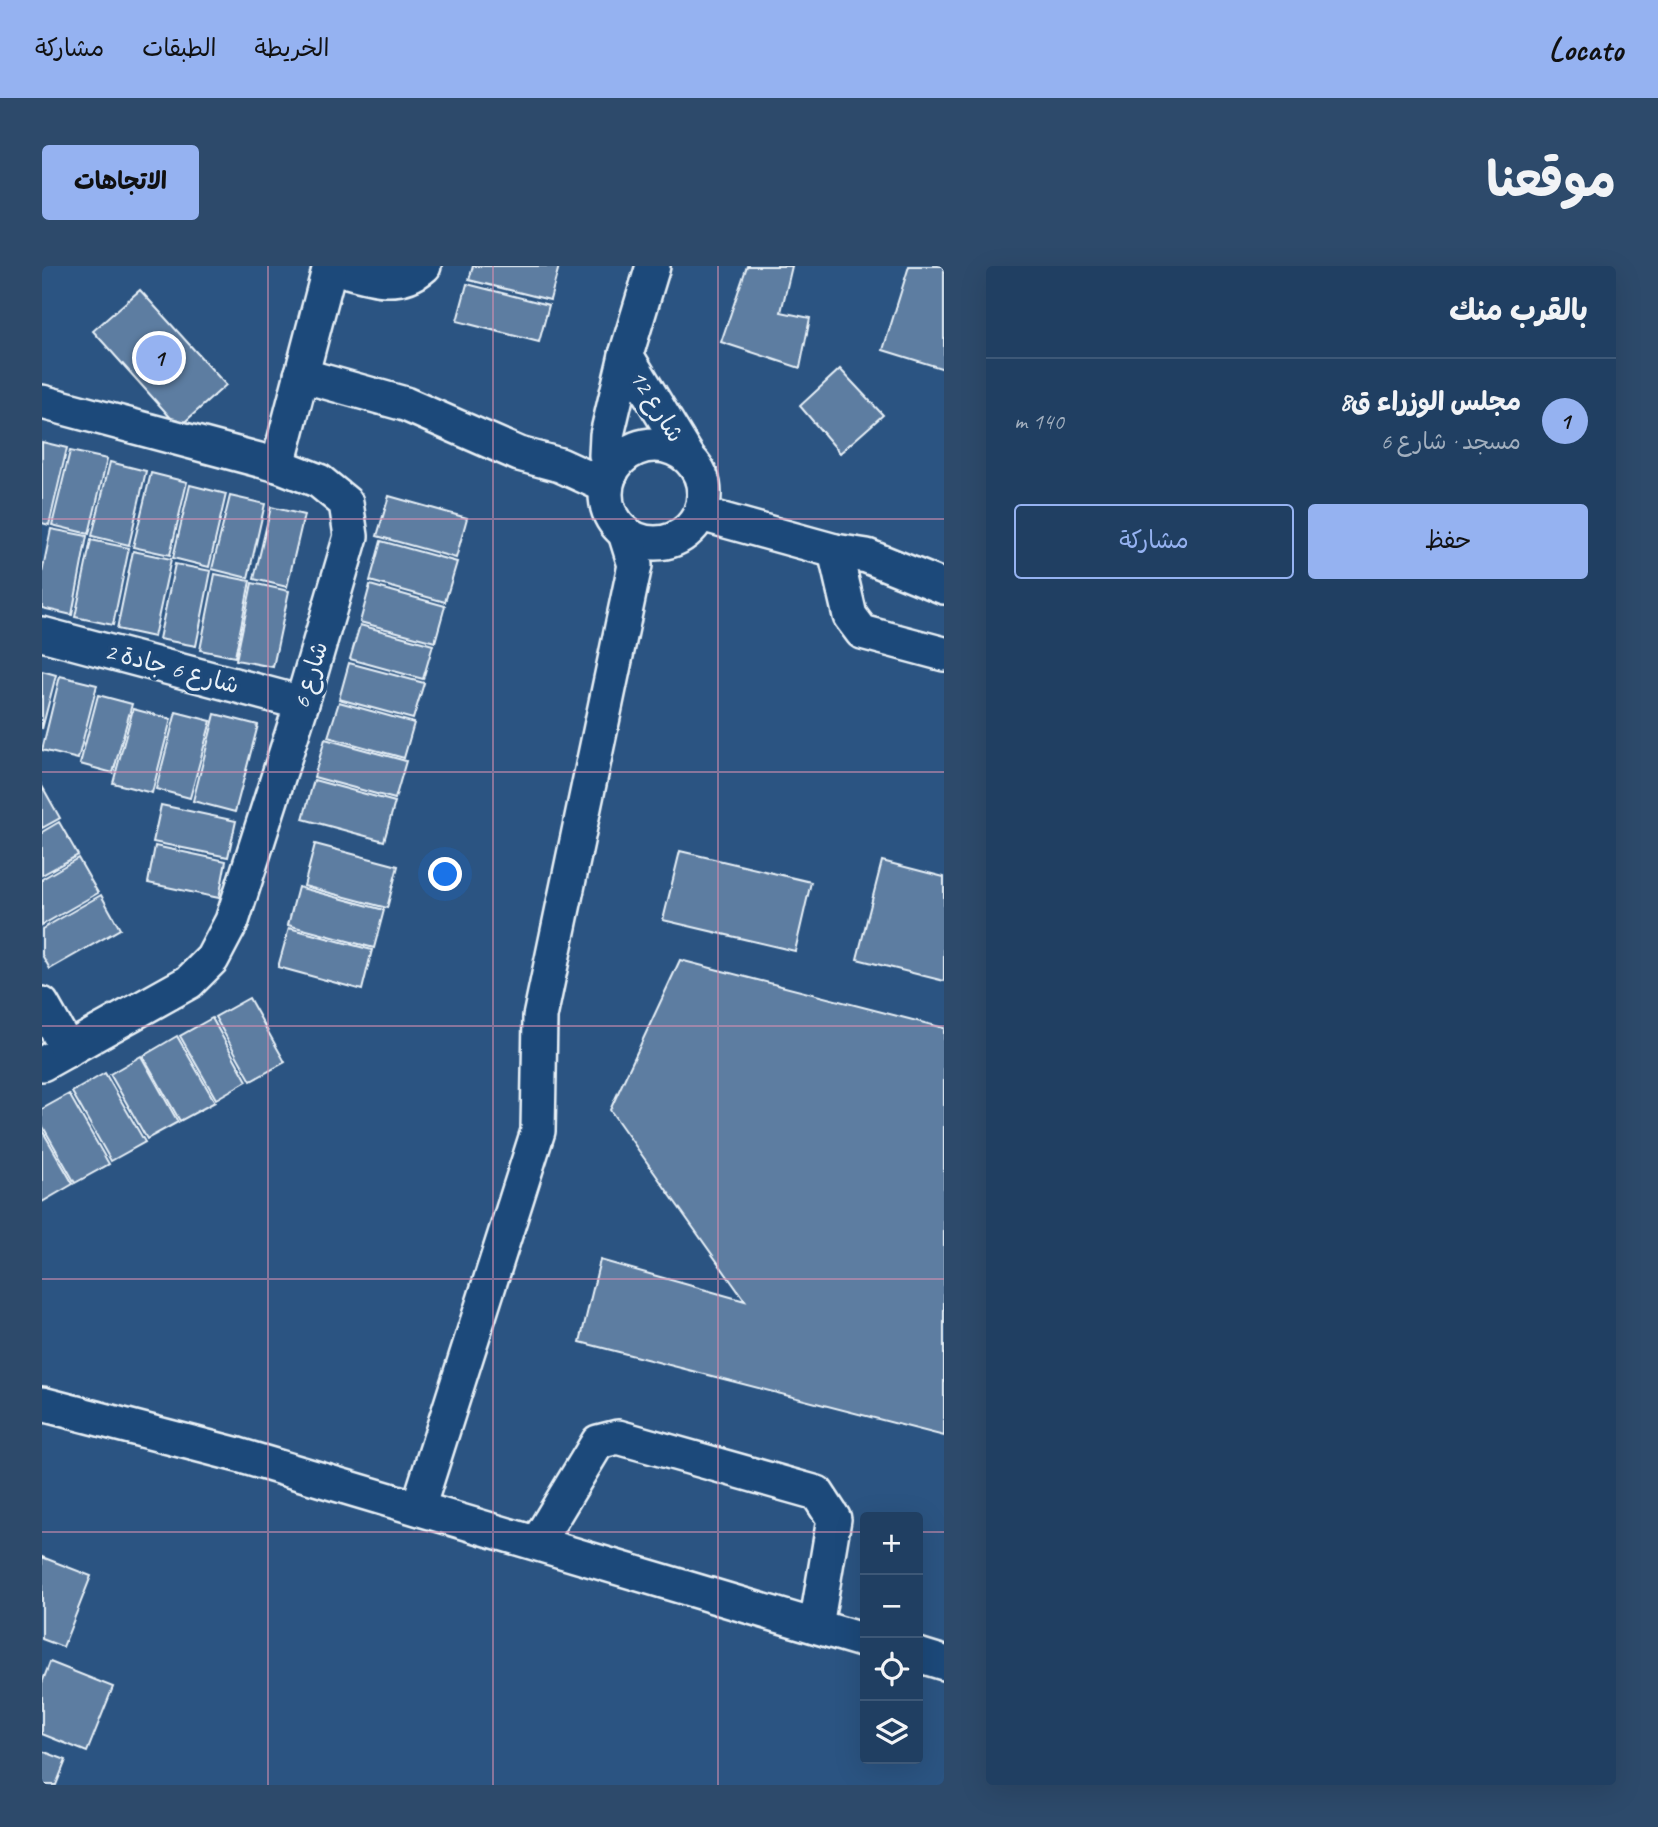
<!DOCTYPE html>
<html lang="ar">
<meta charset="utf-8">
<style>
body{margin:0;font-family:Caveat,"Playpen Sans Arabic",sans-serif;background:#2d4a6b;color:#f1f3f6;direction:rtl}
.controls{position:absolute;right:21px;bottom:21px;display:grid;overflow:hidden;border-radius:7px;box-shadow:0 7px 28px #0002}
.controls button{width:63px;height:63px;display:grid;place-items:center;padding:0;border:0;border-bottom:2px solid #3d5877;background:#203f62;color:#f1f3f6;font:35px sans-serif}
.you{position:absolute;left:404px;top:609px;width:24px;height:24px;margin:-18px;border:5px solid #fff;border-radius:50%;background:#1a73e8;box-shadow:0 0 0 10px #1a73e833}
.badge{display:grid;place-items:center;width:46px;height:46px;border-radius:50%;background:#95b2f1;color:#111;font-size:23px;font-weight:700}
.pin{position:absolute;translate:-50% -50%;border:4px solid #fff;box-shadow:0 2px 7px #0006}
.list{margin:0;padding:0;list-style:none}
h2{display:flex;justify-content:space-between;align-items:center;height:91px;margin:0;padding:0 28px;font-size:30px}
h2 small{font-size:23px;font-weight:400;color:#a2afbe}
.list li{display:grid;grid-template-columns:46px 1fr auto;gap:21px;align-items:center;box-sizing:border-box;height:126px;padding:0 28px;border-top:2px solid #3d5877}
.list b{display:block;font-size:26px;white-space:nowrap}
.list p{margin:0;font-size:23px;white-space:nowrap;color:#a2afbe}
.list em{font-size:23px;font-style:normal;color:#a2afbe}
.actions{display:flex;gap:14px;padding:21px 28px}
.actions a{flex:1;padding:16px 0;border:2px solid #95b2f1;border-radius:7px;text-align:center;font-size:24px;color:#95b2f1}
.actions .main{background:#95b2f1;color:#111}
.icon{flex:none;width:38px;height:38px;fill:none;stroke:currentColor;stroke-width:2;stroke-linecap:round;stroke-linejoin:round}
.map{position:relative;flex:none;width:902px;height:1519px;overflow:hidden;direction:ltr;border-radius:7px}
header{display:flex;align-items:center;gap:42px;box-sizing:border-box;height:98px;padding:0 35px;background:#95b2f1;color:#111}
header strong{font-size:33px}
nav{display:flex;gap:38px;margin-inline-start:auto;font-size:24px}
.intro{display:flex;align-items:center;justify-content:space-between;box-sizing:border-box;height:168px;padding:0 42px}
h1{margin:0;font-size:49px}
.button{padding:18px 32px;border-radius:7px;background:#95b2f1;color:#111;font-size:24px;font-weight:700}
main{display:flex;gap:42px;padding:0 42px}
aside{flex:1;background:#203f62;border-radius:7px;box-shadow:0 7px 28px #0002}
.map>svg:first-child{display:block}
.building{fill:#5d7da1;stroke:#e8f1f8;stroke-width:2}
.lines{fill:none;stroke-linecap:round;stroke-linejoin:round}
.minor-casing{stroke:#e8f1f8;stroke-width:38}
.minor{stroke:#1f4a7a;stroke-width:33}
.grid{fill:none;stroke:#d78fb1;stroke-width:2;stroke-opacity:0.55}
.labels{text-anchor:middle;stroke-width:7;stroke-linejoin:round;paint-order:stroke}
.street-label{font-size:24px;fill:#e8f1f8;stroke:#1f4a7a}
</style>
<header>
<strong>Locato</strong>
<nav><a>الخريطة</a><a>الطبقات</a><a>مشاركة</a></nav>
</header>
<div class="intro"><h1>موقعنا</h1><a class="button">الاتجاهات</a></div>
<main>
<aside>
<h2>بالقرب منك<small></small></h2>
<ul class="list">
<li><span class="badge">1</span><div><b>مجلس الوزراء ق8</b><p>مسجد · شارع 6</p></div><em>140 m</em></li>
</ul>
<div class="actions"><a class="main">حفظ</a><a>مشاركة</a></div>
</aside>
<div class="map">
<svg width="902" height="1519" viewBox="0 0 902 1519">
<rect width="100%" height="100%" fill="#2b5482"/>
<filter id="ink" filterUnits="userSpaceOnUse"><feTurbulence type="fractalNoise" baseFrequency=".0143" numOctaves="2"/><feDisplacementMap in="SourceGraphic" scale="14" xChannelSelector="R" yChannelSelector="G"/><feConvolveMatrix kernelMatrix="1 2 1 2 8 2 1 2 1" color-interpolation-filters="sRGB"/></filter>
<g filter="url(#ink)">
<g class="building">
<path d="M431,0h86l-9,34 -81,-20z"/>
<path d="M705,0h45l-11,46 29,6 -10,50 -79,-26z"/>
<path d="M867,0h35v103l-61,-19z"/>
<path d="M425,18l82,21 -10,37 -82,-21z"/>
<path d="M98,24l86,95 -47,42 -86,-96z"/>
<path d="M798,103l43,46 -43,38 -40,-47z"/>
<path d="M0,176l25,6 -18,77 -7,-2z"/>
<path d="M28,185l37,8 -18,75 -37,-9z"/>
<path d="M68,196l36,9 -17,74 -37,-9z"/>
<path d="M109,207l36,9 -17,73 -37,-8z"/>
<path d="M148,219l36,9 -17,73 -36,-9z"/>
<path d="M188,230l35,8 -17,74 -36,-9z"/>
<path d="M347,230l78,22 -11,40 -79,-22z"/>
<path d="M229,241l33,8 -17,72 -33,-8z"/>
<path d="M9,263l36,7 -15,79 -30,-7v-35z"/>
<path d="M49,274l38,8 -16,77 -38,-8z"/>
<path d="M339,275l76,21 -12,40 -75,-21z"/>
<path d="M91,285l38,8 -17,78 -37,-8z"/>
<path d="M133,298l36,7 -15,75 -37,-7z"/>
<path d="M173,308l35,7 -15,76 -35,-7z"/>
<path d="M210,317l37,8 -16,76 -37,-7z"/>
<path d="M328,319l75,21 -10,36 -75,-20z"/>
<path d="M318,359l73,20 -10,34 -73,-20z"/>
<path d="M307,397l75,20 -11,36 -74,-20z"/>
<path d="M0,405l14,4 -14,54z"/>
<path d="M18,410l37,9 -19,74 -36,-9z"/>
<path d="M56,429l34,9 -19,69 -33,-9z"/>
<path d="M297,436l75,21 -10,35 -76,-21z"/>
<path d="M91,443l38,10 -19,74 -39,-10z"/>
<path d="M134,446l35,9 -21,77 -34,-9z"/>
<path d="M173,448l43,11 -23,87 -42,-11z"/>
<path d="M283,473l81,22 -11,38 -81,-22z"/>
<path d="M272,514l81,22 -11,39 -81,-22z"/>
<path d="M0,520l18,32 -18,10z"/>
<path d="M119,539l75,16 -8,36 -75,-15z"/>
<path d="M17,556l19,33 -36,20v-43z"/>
<path d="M273,578l83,22 -11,42 -83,-22z"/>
<path d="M113,580l71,15 -7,37 -71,-15z"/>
<path d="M638,585l131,31 -16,69 -132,-31z"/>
<path d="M36,592l20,35 -56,32v-46z"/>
<path d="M840,595l62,16v104l-87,-22z"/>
<path d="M256,621l86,23 -10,38 -86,-23z"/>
<path d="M59,629l19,34 -70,40 -8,-14v-26z"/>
<path d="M247,662l83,22 -10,40 -84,-23z"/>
<path d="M638,694l264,68v408l-364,-94 20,-82 145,41 -135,-191z"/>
<path d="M207,732l36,64 -34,19 -36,-64z"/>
<path d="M170,752l35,63 -31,18 -36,-63z"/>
<path d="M135,770l38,66 -35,19 -37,-65z"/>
<path d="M99,790l37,66 -31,17 -37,-65z"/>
<path d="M63,807l40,69 -34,19 -39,-69z"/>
<path d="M27,828l40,70 -34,19 -33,-58v-16z"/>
<path d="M0,864l31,54 -31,18z"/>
<path d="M0,1291l49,19 -28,71 -21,-8z"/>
<path d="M8,1396l63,25 -26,65 -45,-18v-51z"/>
<path d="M0,1485l24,9 -10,25h-14z"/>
</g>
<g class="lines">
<g class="minor-casing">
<g id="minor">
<path d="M288,0c32,8 66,25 94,0"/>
<path d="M584,89l62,102"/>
<path d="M259,109l104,29 114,50 41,11 46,21"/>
<path d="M0,136l236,63 41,16 27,22 5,33 -49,167 -70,218 -20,38 -23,23 -147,82"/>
<circle cx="613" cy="228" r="49"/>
<path d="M236,199l52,-199"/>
<path d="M569,207l-5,-18 1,-20 19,-80 27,-89"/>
<path d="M659,248l134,37 32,5 77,31"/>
<path d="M793,285l15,65 12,16 82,22"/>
<path d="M0,368l260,69"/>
<path d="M0,738l26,46"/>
<path d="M0,1138l196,51 627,186"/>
<path d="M376,1242l120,-377 2,-114 95,-452 -10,-32"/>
<path d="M495,1277l61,-101 20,-5 199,56 17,26 -18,107"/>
<path d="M876,1389l26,8"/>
</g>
</g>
<use href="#minor" class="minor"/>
</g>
</g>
<path class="grid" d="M226,0v1519M451,0v1519M676,0v1519M0,253h902M0,506h902M0,760h902M0,1013h902M0,1266h823M876,1266h26"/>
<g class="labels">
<g class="street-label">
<text transform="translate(615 140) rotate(58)" y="8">شارع 12</text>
<text transform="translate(130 402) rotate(15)" y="8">شارع 6 جادة 2</text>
<text transform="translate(268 409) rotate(-73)" y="8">شارع 6</text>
</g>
</g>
</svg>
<div class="controls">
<button>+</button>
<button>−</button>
<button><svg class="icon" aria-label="locate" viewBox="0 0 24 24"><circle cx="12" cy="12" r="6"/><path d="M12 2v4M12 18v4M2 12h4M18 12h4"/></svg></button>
<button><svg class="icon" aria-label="layers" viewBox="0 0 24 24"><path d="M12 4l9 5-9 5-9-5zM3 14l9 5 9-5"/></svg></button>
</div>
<div class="you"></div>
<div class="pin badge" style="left:117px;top:92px">1</div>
</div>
</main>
